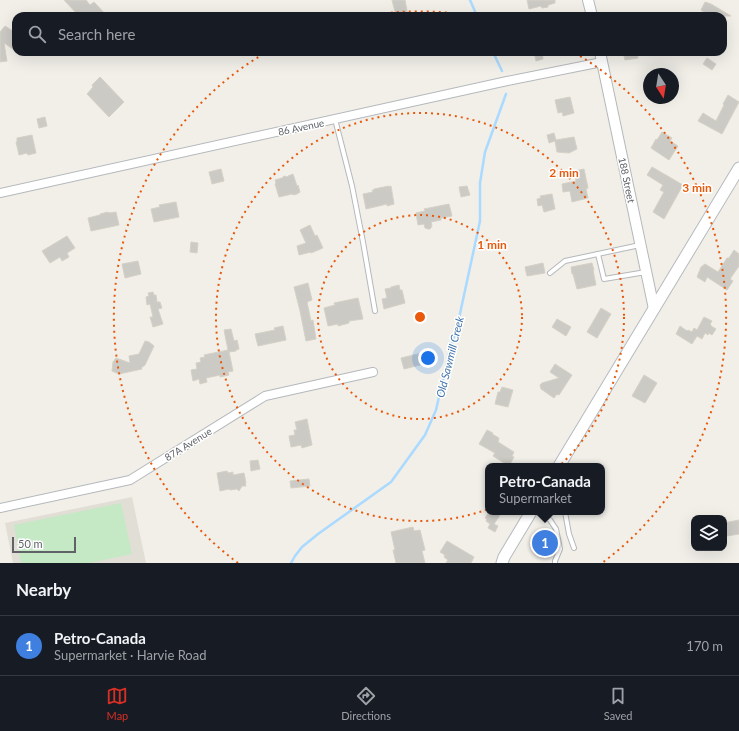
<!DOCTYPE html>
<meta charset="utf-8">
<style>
body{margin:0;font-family:Lato,sans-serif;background:#242831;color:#f1f3f6}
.controls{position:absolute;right:12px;bottom:12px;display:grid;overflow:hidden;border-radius:8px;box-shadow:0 4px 16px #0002}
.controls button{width:36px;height:36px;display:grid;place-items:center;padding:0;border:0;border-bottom:1px solid #363941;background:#171b24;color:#f1f3f6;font:20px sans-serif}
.compass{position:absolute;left:643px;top:68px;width:36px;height:36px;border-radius:50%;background:#171b24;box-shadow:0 4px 16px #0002;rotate:168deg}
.scale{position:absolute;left:12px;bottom:10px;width:64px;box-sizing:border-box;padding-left:4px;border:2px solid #5f6368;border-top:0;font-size:11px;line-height:14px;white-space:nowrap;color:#5f6368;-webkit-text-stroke:3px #fff;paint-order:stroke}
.you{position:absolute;left:428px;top:358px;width:14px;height:14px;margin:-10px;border:3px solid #fff;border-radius:50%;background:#1a73e8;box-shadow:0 0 0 6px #1a73e833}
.badge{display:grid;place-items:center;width:26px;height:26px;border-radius:50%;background:#d93025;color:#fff;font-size:13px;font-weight:700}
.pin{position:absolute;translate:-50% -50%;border:2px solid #fff;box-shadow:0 1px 4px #0006}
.popup{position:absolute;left:485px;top:463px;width:120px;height:52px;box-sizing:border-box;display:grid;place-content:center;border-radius:8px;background:#171b24;filter:drop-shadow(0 1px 3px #0005);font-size:13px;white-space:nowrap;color:#9ea1a6}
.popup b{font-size:15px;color:#f1f3f6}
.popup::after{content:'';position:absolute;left:50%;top:100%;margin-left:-8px;border:8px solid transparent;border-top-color:#171b24}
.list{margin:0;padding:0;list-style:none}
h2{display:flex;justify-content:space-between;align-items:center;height:52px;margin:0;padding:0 16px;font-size:17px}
h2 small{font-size:13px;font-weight:400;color:#9ea1a6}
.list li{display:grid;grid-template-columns:26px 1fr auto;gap:12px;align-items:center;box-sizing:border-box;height:60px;padding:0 16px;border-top:1px solid #363941}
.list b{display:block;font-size:15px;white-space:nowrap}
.list p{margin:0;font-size:13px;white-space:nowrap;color:#9ea1a6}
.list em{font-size:13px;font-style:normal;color:#9ea1a6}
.icon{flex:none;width:22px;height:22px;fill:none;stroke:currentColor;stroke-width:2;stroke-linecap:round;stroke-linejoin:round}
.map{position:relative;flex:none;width:739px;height:563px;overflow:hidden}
.search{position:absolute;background:#171b24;box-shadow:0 4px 16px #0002;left:12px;right:12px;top:12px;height:44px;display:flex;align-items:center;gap:10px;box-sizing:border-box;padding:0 14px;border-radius:12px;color:#9ea1a6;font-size:15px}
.sheet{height:112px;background:#171b24}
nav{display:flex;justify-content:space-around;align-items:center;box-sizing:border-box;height:56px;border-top:1px solid #363941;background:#171b24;font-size:11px;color:#9ea1a6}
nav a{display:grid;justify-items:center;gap:2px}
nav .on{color:#d93025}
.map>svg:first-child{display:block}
.education{fill:#e1ded6}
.green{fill:#c5e8c5}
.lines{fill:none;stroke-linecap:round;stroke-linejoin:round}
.stream{stroke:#aadaff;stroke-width:2.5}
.building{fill:#cccac5;stroke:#d6d1c6}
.service-casing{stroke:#b5b8bc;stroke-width:6}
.minor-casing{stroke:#b5b8bc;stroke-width:10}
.tertiary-casing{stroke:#b5b8bc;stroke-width:12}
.secondary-casing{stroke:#b6babf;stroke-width:13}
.service{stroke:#fff;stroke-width:4}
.minor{stroke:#fff;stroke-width:8}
.tertiary{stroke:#fff;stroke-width:10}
.secondary{stroke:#fff;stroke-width:11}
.ring{fill:none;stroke:#e8590c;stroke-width:2;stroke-dasharray:2 4}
.labels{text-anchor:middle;stroke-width:3;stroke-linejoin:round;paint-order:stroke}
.street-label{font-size:10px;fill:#5f6368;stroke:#fff}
.water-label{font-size:11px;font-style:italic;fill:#4174aa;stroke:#fff}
.centre{fill:#e8590c;stroke:#fff;stroke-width:2}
.ring-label{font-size:12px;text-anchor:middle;font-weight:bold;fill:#e8590c;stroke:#fff;stroke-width:3;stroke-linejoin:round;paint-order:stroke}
</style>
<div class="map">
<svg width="739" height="563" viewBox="0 0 739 563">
<rect width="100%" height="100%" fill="#f1efe8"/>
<path class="education" d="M132,497l14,66h-133l-8,-40z"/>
<path class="green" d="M121,503l11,51 -43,9h-68l-7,-38z"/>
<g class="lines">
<g class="stream">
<path d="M470,0l7,16"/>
<path d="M493,52l9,19"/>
<path d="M291,563l4,-7 7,-9 16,-13 73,-52 34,-47 11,-25 13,-57 9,-30 22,-102v-38l5,-31 21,-58"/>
</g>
</g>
<g class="building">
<path d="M64,0h22l4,5 4,-3 13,14h-28z"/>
<path d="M392,0h13l3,16h-12z"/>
<path d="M527,0h28v3l-7,2v2l-6,1 -1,-2 -12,3z"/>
<path d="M705,2l6,2 20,12h-22l-8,-6z"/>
<path d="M5,26l11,7v18l-12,-8 3,18 -7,1v-30z"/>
<path d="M534,52h8l1,7 -7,2z"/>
<path d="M623,52h14l1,6 -13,2z"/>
<path d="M707,58l9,6 -4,6 -9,-6z"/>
<path d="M100,77l24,25 -15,15 -22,-23 6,-7 -1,-2z"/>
<path d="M728,95l11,7 -17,32 -24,-13 5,-8 13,8 8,-16 -1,-1z"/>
<path d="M570,97l4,16 -11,3 -1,-4 -4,1 -3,-13z"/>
<path d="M45,117l2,9 -8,2 -2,-9z"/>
<path d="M662,132l10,6 -2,3 8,5 -9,14 -18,-12 5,-9 1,1z"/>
<path d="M554,133l2,7 18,-3 3,12 -8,4 -12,-1 -2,-11 -6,2 -2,-8z"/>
<path d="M32,135l4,18 -8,2 -1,-2 -8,2 -3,-13h1v-4z"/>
<path d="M652,167l31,18 -19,34 -11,-7 11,-20 -4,-2 3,-5 -16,-10z"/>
<path d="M221,169l3,12 -12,3 -3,-12z"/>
<path d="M584,169l4,19 -2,1 2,9 -16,4 -2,-11 -7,1 -1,-8 14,-3 -2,-10z"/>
<path d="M293,174l4,12 1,-1 2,7 -3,2 -4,1 -1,-1 -13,3 -4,-13 1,-1 -1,-3 7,-2 2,-2 4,1v-1z"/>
<path d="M389,186v1l2,-1 3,18 -7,2v-2l-21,5 -3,-15 10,-2 -1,-2h2v-1z"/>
<path d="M467,186l3,9 -9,2 -2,-10z"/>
<path d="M552,194l3,15 -11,3 -2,-7 -4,1 -1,-7 4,-1 -1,-2z"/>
<path d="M176,202l3,15 -25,5 -3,-13 9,-2 -1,-2z"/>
<path d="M449,204l3,12 -11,2v2l-10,2 1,4 -2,3h-2l-3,-1 -1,-4 -6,1 -2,-12 9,-2 -1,-2z"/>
<path d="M108,212l1,1 7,-1 3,13 -28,6 -3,-13 12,-3v-1z"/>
<path d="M310,225l5,11 2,-1 6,13 -12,5v-1l-12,3 -2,-9 9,-3 -6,-13z"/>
<path d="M67,236l8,12 -8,5 2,4 -7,4 -2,-4 -10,6 -8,-12z"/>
<path d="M191,242l7,1 -1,10 -7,-1z"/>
<path d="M734,250l5,4v12l-9,13 3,2 -6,9 -20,-13 -2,5 -8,-5 4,-10 4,-3 13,8 9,-14h2z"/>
<path d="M138,261l3,13 -16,4 -3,-14z"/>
<path d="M543,263l2,10 -18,3 -2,-9z"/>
<path d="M592,263l2,7h-1l3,15 -19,4 -4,-15h-1l-1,-7z"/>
<path d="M308,283l4,17 -5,2 4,19 2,-1 3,19 -10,2 -6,-30 -6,-24z"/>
<path d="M399,285l1,5h2l3,13 -21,6 -2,-10 5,-1 -2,-9 6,-1v-1z"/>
<path d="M153,292l1,3h2l1,7h3l2,6 -4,1 5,15 -10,3 -3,-10h3l-3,-13 -3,1 -1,-8 3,-1 -1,-3z"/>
<path d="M358,298l5,21 -14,2v2l-11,3v-2l-10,2 -4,-18 11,-3 -1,-2z"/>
<path d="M601,308l10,6 -14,24 -10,-6z"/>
<path d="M704,317l8,4 -2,3 1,1v1l5,3 -4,6 -3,-2 -1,2 -3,-2 -3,6 -5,-3 -5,8 -16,-10 4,-8 7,5 1,-1 4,2 2,-4 3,2z"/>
<path d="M557,319l14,8 -5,9 -14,-9z"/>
<path d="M283,326l3,14 -28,6 -3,-12 20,-4 -1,-2z"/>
<path d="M231,329l3,12 3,-1 2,9 -3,1v1l-7,1 4,19 -5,1 1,3 -9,2v-2l-14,3 1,4 -7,2 -1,-5 -6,2 -2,-11 6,-1 -1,-6 5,-1 -1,-4 5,-1 -1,-2 24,-5 -4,-20z"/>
<path d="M145,341l4,1 5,4 -9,19 -4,3 1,1 -23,5 -7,-3 1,-9 3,-4 14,5 -1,-7 10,-2z"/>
<path d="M426,352l2,11 -24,6 -3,-11z"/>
<path d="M555,364l17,11 -13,20 -2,-1 -3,4 -13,-9 -1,-4 2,-2 17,-5 -9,-6z"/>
<path d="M644,375l13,8 -12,20 -13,-7z"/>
<path d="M502,387l11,3 -5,17 -13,-3 3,-12h2z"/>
<path d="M307,419l5,26 -10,3 -1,-3 -10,2 -2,-11 6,-1 -1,-5h3l-2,-8z"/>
<path d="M487,430l6,3 -1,1 7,4 -1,4 16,10 -2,4 2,1 -5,9 -16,-10 2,-3 -16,-9z"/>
<path d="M258,460l2,9 -9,2 -1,-10z"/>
<path d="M227,471l1,2 5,-1v3l11,-2 2,10h-1l1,3h-4l-3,5 -2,-2 -7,1 -1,-1 -9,2 -3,-18z"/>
<path d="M309,479l1,7 -19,2 -1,-7z"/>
<path d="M489,512h6l5,3 -6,9 4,2 -3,6 -7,-4 2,-4 -4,-3 1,-2 -2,-1z"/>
<path d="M739,520v14l-12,2 -3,-13z"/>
<path d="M413,527l1,4 6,-1 5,20 -3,1 3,12h-29l-3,-13h2l-4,-18z"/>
<path d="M542,533l13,7 -7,13 -13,-8z"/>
<path d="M447,541l27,16 -3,6h-25l2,-3 -4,-3 1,-2 -5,-3z"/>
</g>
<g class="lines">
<g class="service-casing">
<g id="service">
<path d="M335,119l17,67 11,56 12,69"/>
<path d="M598,254l6,25 42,-7"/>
<path d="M550,273l15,-12 75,-16"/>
<path d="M537,512l13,8 6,9 4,20 -5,12v2"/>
<path d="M565,512l4,22 5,14"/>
</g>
</g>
<g class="minor-casing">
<g id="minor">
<path d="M0,193l507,-112 95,-19"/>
<path d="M0,508l130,-28 135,-84 108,-24"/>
</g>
</g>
<g class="tertiary-casing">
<g id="tertiary">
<path d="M588,0l4,16"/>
<path d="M600,52l54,257"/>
</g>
</g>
<g class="secondary-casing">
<g id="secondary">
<path d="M559,466l180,-298"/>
<path d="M502,563l2,-6 27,-45"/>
</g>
</g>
<use href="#service" class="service"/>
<use href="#minor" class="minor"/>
<use href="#tertiary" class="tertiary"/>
<use href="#secondary" class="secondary"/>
</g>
<g class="ring">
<circle cx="420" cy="317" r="102"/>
<circle cx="420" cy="317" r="204"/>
<path d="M238 563A306 306 0 0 1 265 53M367 16A306 306 0 0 1 473 16M575 53A306 306 0 0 1 602 563"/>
</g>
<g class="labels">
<g class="street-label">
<text transform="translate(301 127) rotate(-12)" y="4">86 Avenue</text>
<text transform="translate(627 180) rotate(78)" y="4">188 Street</text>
<text transform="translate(188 444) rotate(-32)" y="4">87A Avenue</text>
</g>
<g class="water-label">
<text transform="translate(450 357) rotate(-76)" y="4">Old Sawmill Creek</text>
</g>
</g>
<circle cx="420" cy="317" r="6" class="centre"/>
<g class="ring-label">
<text x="564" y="177">2 min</text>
<text x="697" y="192">3 min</text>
<text x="492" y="249">1 min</text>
</g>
</svg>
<div class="controls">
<button><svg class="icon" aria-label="layers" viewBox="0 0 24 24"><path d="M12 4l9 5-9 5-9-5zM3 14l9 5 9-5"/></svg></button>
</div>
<svg class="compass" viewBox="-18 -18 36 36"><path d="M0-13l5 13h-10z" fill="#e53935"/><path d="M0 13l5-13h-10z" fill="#9ea1a6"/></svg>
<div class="scale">50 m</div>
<div class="you"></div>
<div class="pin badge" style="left:545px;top:543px;background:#3f7fe0">1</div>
<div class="popup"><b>Petro-Canada</b>Supermarket</div>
<div class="search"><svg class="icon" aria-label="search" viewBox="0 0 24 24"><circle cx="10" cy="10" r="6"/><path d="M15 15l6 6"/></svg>Search here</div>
</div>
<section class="sheet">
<h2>Nearby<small></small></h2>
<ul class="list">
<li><span class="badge" style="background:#3f7fe0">1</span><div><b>Petro-Canada</b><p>Supermarket · Harvie Road</p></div><em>170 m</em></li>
</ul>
</section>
<nav>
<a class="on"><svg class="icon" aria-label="map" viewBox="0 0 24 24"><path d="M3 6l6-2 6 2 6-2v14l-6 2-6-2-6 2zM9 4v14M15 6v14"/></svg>Map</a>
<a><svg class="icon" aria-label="directions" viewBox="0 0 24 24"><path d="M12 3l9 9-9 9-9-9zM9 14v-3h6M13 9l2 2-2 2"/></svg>Directions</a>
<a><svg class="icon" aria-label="saved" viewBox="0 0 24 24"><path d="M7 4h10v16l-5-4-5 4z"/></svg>Saved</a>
</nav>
